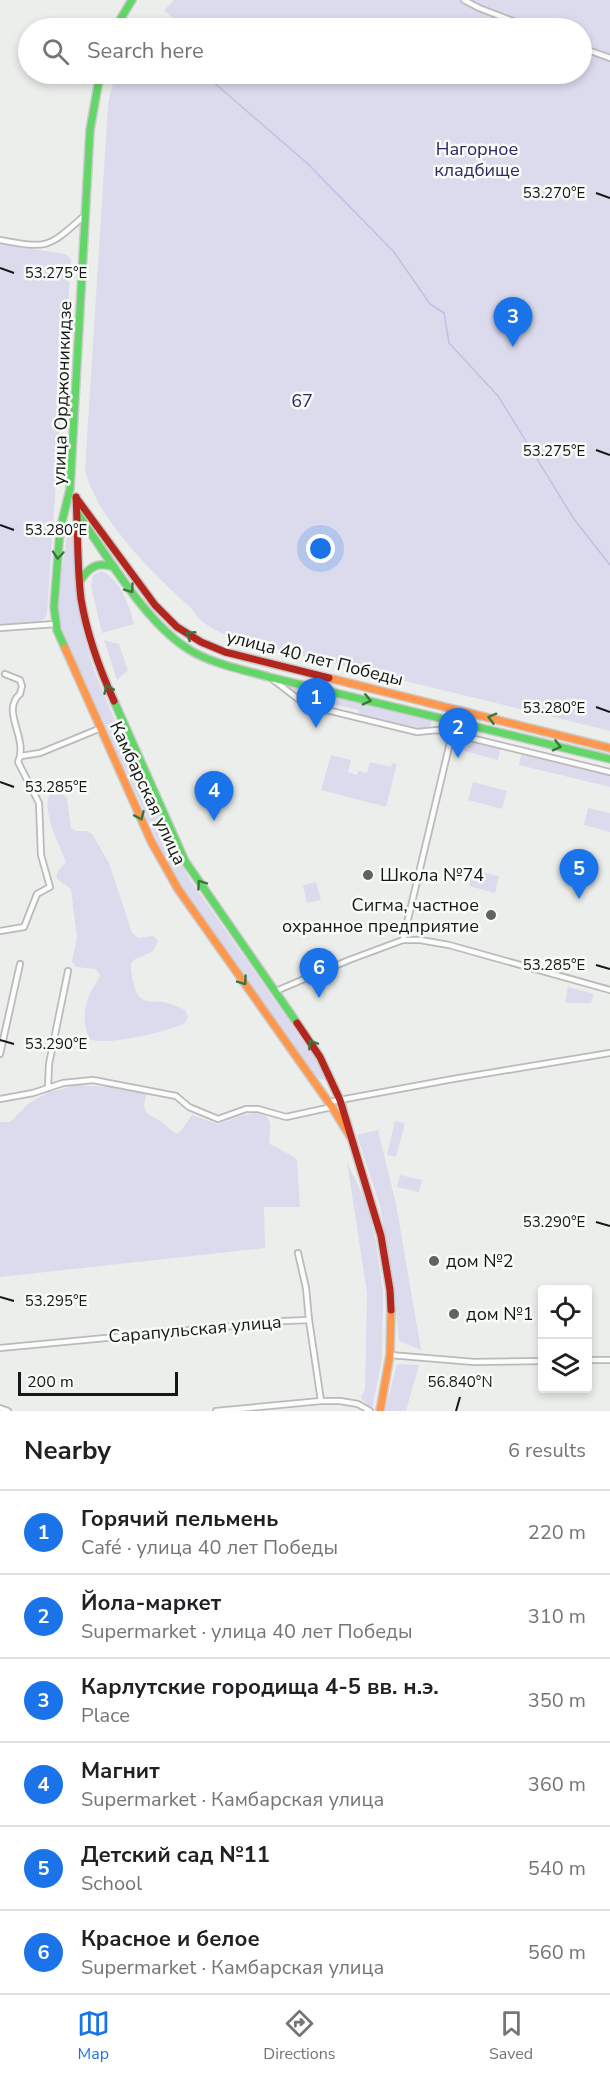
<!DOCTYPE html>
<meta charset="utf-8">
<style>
body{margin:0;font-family:"Nunito Sans",sans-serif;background:#f2f2f2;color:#202124}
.controls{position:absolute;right:18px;bottom:18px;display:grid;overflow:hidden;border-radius:6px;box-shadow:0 3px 9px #0003}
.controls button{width:54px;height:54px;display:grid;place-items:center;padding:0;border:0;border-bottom:2px solid #e0e0e0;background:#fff;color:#202124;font:30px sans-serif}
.scale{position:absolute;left:18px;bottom:15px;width:160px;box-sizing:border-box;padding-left:6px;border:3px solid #161716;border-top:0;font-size:16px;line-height:21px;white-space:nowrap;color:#161716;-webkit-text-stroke:4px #f8fcf8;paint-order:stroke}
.you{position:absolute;left:321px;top:549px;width:21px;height:21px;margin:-15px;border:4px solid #fff;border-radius:50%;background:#1a73e8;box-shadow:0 0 0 9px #1a73e833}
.badge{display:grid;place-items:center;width:39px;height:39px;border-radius:50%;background:#1a73e8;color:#fff;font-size:20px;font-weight:700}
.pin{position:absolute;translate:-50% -50px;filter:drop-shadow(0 2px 3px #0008)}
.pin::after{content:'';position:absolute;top:32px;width:21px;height:18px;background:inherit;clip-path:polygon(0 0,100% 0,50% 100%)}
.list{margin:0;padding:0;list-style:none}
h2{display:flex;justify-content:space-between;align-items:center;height:78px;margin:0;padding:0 24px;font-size:26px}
h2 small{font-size:20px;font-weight:400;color:#757577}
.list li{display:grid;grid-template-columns:39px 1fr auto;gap:18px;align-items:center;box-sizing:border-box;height:84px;padding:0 24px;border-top:2px solid #e0e0e0}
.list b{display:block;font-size:22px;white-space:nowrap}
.list p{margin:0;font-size:20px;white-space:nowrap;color:#757577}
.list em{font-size:20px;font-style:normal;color:#757577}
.icon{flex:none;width:33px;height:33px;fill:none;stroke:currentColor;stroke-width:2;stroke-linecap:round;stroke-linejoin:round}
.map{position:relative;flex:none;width:610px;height:1411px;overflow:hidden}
.search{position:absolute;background:#fff;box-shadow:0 3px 9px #0003;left:18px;right:18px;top:18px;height:66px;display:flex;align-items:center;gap:15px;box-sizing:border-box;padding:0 21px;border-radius:33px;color:#757577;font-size:22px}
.sheet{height:582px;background:#fff}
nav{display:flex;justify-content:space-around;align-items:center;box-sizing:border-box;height:84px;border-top:2px solid #e0e0e0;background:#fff;font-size:16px;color:#757577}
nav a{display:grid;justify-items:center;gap:3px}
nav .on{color:#1a73e8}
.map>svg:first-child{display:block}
.green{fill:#dbdbed}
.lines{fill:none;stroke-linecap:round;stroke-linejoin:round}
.stream{stroke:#c2bfe3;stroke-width:1.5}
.street-casing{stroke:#b9bbb9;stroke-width:8}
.fast-casing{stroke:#c9cac9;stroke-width:10}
.slow-casing{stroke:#c9cac9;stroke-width:10}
.jam-casing{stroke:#c9cac9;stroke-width:10}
.street{stroke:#fcfcfc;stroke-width:4.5}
.fast{stroke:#63d668;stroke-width:7}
.slow{stroke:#ff974d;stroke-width:7}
.jam{stroke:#b3261e;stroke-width:7}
.oneway{stroke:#3c763f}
.ticks{fill:none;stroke:#161716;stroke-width:2}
.poi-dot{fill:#616261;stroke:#f8fcf8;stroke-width:2}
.labels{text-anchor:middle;stroke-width:5;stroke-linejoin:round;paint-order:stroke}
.park-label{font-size:18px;fill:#322562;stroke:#f8fcf8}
.street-label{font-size:18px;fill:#161716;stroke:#f8fcf8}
.poi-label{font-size:18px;fill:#161716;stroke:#f8fcf8;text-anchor:start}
.ticks-label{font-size:15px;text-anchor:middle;fill:#161716;stroke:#f8fcf8;stroke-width:5;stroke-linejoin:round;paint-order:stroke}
</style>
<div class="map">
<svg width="610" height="1411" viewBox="0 0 610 1411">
<rect width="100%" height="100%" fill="#eceeec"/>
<g class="green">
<path d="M174,0h436v731l-352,-86c-19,-6 -39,-10 -55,-23 -5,-3 -8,-10 -12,-14 -37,-33 -94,-89 -106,-138l23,-364c2,-12 4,-25 13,-32h461v-46h-407l4,-4 -15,-14z"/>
<path d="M0,244l65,10 5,4 1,3 -24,353 -7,10 -40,3z"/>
<path d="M69,523l4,7 2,49 7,49 10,37 23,56 72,154 137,196 1,9 -8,-2 -139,-197 -12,-21 -101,-223 -8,-25 2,-24z"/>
<path d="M102,571c19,10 27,34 32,53l-32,9 -11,-47 2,-11z"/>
<path d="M104,640l15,4 9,26 -11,10z"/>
<path d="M286,685l146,35 -2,8 -7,1 -64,-15v-4l-45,-10 -4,2z"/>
<path d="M452,734l49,12 -3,14 -49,-13z"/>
<path d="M522,751l88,21v15l-91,-22z"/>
<path d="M331,755l20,5 -3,12 9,3 1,-4 9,2 3,-11 21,5 1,-4 5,1 -11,43 -65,-17z"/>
<path d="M473,782l34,9 -5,18 -34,-9z"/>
<path d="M58,791l9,7 4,30 5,3h10l6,3 17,29 23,70 6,5 15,-2 5,5 -5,10c-16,10 -27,4 -20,29 1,5 2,13 7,17 6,6 15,4 23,5 7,1 16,5 22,8l3,7 -4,7c-17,7 -79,23 -94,15 -8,-15 -7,-32 1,-47 2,-6 7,-10 9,-17l-4,-6 -20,-2 -4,-5 5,-25 -6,-47c-4,-7 -21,-9 -12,-20 2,-3 5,-5 7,-8 -7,-18 -25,-51 -16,-69z"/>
<path d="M588,808l22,5v19l-26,-7z"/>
<path d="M473,870l26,6 -4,17 -26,-7z"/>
<path d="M316,882l5,18 -14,3 -4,-18z"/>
<path d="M568,987l26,7 -3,9h-26z"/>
<path d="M77,1085l66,4 4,2 -3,14 1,5 3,4 14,8 14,12 5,-3 11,-16 26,9c11,-3 43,-20 51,-4 3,8 -1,17 1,24l21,11 6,5 3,47h-36l1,41 -265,29v-155h10l19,-19 18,-10z"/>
<path d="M395,1121l10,2 -9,34 -9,-2z"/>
<path d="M378,1130l18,74 25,146 -22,-9 -5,-52 -14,-83 -23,-71z"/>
<path d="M347,1162l20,42 9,38 7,50 -1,67 -10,50 -11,-11 4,-9 2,-96z"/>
<path d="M400,1175l22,5 -3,12 -22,-5z"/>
<path d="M397,1364l22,1 -13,46h-21z"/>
</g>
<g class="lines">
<g class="stream">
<path d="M152,24l3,4"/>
<path d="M204,74l103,89 87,89 36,52 14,9 5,30 49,53 76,123 36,46"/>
</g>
<g class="street-casing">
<g id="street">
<path d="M464,0l15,8 52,20"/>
<path d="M582,48l28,10"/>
<path d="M0,240c48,9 48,8 84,-24"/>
<path d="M0,628l56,-4"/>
<path d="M272,679l34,26 111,27 21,-2 8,2 164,40"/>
<path d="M21,756l19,-3 61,-25"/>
<path d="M0,931l24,-4 13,-33 13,-7 -9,-32 -2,-52 -21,-41c11,-24 -18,-51 2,-68l2,-8 -2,-6 -15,-6"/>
<path d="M403,940l49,-206"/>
<path d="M276,991l73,-31 54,-20h17l29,5 161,45"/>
<path d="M0,1054l20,-90"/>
<path d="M48,1088l1,-24 19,-93"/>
<path d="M0,1099l33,-6 30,-10 30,-3 83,16 13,11 29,12 28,-10h12l28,8 46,-10"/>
<path d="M329,1102l124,-23 157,-26"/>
<path d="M298,1253l8,35 3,32"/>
<path d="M0,1348l284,-27 25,-1 12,81"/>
<path d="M390,1355l84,7 68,-1"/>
<path d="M588,1360h22"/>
<path d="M0,1408l8,3"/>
<path d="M216,1411l105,-10h19l18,3 12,7"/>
</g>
</g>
<g class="fast-casing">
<g id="fast">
<path d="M115,28l17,-28"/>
<path d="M78,514c30,43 71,115 117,139 23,12 49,17 74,24l341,82"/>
<path d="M80,581c9,-14 18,-20 34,-14"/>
<path d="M65,648l-8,-18 -3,-23 6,-77 10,-41 20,-359 10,-56"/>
<path d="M114,701l71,160 112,162"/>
</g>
</g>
<g class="slow-casing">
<g id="slow">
<path d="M65,648l86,193 27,48 154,218 18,29"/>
<path d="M329,678l281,70"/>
<path d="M380,1411l10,-56 1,-45"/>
</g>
</g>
<g class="jam-casing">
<g id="jam">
<path d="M76,497c2,34 1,69 5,102 6,36 18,69 33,102"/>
<path d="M77,499l78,106 22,22 24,15 24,10 104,26"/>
<path d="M297,1023l23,34 20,43 41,136 9,54 1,20"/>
</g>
</g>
<use href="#street" class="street"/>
<use href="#fast" class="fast"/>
<use href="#slow" class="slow"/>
<use href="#jam" class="jam"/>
</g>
<defs><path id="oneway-chevron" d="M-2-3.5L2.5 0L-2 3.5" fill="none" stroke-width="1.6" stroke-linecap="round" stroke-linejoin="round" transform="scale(1.5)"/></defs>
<g class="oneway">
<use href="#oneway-chevron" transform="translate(58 555) rotate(95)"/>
<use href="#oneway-chevron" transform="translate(130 589) rotate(54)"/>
<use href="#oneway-chevron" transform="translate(190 635) rotate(-147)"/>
<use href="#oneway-chevron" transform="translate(108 689) rotate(-114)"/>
<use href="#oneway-chevron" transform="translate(367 700) rotate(13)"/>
<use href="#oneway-chevron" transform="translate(492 718) rotate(-165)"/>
<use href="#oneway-chevron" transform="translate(557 746) rotate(14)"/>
<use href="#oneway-chevron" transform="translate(140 816) rotate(66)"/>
<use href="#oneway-chevron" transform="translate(201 884) rotate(-125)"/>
<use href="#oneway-chevron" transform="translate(243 981) rotate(55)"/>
<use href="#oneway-chevron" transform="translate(312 1044) rotate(-124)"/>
</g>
<path class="ticks" d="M596,193l14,5M0,268l14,5M596,450l14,5M0,525l14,5M596,707l14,5M0,782l14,5M596,965l14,4M0,1040l14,4M596,1222l14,4M0,1297l14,4M456,1411l4,-14"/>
<g class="poi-dot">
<circle cx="368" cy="875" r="6"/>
<circle cx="491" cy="915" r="6"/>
<circle cx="434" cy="1261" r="6"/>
<circle cx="454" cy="1314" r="6"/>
</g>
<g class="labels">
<g class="park-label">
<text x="477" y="155">Нагорное<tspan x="477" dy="21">кладбище</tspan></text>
<text x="302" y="407">67</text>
</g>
<g class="street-label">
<text transform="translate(62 393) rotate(-88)" y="6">улица Орджоникидзе</text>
<text transform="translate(315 658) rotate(14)" y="6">улица 40 лет Победы</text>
<text transform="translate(148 793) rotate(65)" y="6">Камбарская улица</text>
<text transform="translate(195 1329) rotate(-5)" y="6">Сарапульская улица</text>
</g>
<g class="poi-label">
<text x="380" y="881">Школа №74</text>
<text x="479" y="911" text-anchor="end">Сигма, частное<tspan x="479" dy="21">охранное предприятие</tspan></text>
<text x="446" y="1267">дом №2</text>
<text x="466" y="1320">дом №1</text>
</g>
</g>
<g class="ticks-label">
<text x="554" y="198">53.270°E</text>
<text x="56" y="278">53.275°E</text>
<text x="554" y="456">53.275°E</text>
<text x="56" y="535">53.280°E</text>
<text x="554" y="713">53.280°E</text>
<text x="56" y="792">53.285°E</text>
<text x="554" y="970">53.285°E</text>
<text x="56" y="1049">53.290°E</text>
<text x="554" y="1227">53.290°E</text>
<text x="56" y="1306">53.295°E</text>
<text x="460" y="1387">56.840°N</text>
</g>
</svg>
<div class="controls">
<button><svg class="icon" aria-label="locate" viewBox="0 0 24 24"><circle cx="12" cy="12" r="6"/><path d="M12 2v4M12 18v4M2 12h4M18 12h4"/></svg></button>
<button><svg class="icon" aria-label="layers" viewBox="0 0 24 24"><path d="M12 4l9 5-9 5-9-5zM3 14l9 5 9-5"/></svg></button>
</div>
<div class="scale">200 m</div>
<div class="you"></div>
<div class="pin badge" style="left:316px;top:728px">1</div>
<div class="pin badge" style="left:458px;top:758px">2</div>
<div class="pin badge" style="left:513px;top:347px">3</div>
<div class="pin badge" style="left:214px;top:821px">4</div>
<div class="pin badge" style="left:579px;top:899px">5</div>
<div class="pin badge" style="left:319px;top:998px">6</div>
<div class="search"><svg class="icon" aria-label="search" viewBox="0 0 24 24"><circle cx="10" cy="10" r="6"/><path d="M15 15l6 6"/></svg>Search here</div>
</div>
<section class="sheet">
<h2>Nearby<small>6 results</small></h2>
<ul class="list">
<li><span class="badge">1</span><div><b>Горячий пельмень</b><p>Café · улица 40 лет Победы</p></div><em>220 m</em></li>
<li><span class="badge">2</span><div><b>Йола-маркет</b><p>Supermarket · улица 40 лет Победы</p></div><em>310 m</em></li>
<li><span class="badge">3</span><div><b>Карлутские городища 4-5 вв. н.э.</b><p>Place</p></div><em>350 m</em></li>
<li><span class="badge">4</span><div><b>Магнит</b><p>Supermarket · Камбарская улица</p></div><em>360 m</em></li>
<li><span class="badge">5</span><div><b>Детский сад №11</b><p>School</p></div><em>540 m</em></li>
<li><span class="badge">6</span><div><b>Красное и белое</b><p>Supermarket · Камбарская улица</p></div><em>560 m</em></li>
</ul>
</section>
<nav>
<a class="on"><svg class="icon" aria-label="map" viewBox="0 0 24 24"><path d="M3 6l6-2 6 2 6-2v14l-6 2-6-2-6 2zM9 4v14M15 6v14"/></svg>Map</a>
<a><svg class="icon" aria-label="directions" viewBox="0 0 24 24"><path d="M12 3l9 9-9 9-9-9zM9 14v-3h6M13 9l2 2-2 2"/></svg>Directions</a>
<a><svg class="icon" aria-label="saved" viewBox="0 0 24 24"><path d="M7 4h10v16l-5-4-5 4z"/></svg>Saved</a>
</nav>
